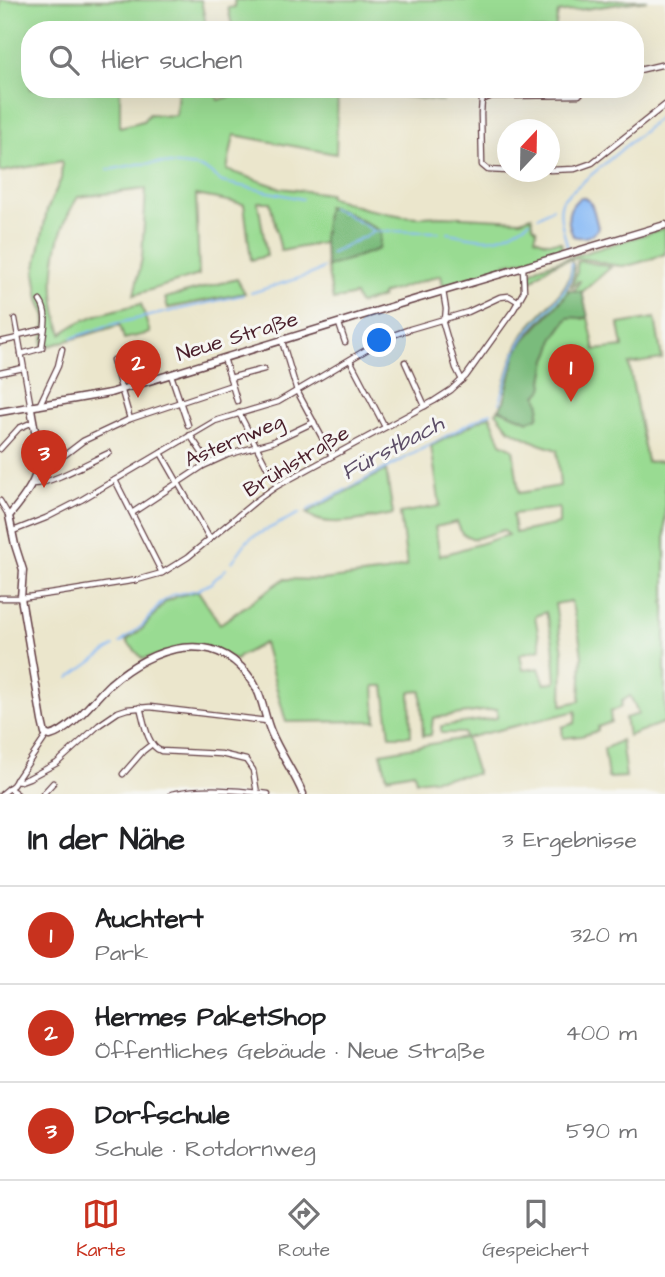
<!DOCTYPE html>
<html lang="de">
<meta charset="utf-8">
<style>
body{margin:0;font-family:"Architects Daughter",sans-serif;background:#f2f2f2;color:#202124}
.compass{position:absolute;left:497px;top:119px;width:63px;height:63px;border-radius:50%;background:#fff;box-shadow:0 7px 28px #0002;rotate:22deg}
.you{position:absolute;left:380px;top:341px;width:24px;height:24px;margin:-18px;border:5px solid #fff;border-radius:50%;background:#1a73e8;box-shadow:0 0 0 10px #1a73e833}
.badge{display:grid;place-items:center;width:46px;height:46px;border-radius:50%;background:#c8321e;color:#fff;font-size:23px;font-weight:700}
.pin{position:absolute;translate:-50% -58px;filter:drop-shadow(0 2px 4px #0008)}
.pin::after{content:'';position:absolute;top:37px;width:24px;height:21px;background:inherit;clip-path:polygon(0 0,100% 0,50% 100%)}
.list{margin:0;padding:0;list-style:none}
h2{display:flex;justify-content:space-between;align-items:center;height:91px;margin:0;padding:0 28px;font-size:30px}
h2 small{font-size:23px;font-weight:400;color:#757577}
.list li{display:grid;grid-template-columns:46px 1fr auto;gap:21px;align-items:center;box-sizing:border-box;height:98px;padding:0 28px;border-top:2px solid #e0e0e0}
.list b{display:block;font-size:26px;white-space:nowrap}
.list p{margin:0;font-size:23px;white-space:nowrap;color:#757577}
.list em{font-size:23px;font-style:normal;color:#757577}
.icon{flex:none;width:38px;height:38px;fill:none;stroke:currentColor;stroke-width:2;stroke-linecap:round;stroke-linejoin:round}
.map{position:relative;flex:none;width:665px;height:794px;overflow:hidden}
.search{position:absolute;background:#fff;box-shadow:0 7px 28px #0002;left:21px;right:21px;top:21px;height:77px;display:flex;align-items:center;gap:18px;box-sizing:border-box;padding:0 24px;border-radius:28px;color:#757577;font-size:26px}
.sheet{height:385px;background:#fff}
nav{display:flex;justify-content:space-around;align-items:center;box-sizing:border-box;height:98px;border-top:2px solid #e0e0e0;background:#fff;font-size:19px;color:#757577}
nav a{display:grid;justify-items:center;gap:4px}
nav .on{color:#c8321e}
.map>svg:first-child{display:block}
.green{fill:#99db92;stroke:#727d5e;stroke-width:2;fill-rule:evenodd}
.forest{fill:#7abb7c;stroke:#626d54;stroke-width:2}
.water{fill:#8abbf6;stroke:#6a6d90;stroke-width:2}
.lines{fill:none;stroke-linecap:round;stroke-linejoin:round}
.stream{stroke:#8abbf6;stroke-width:2}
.street-casing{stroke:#623d43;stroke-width:7}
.secondary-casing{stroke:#623d43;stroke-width:9}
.street{stroke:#fff;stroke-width:4.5}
.secondary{stroke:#fff;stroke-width:6}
.labels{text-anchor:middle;stroke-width:6;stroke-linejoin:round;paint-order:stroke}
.street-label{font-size:21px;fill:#4a1f2b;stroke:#f6f6f2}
.water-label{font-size:23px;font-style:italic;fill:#5d4e68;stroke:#f6f6f2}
</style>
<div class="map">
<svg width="665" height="794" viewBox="0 0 665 794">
<rect width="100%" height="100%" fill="#f6f6f2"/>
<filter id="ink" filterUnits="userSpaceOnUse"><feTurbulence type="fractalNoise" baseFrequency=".0143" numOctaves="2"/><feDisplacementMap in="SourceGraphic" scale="14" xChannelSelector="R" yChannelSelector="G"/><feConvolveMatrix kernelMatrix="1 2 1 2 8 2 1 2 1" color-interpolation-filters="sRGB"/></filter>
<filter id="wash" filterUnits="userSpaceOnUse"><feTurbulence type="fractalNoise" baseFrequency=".00686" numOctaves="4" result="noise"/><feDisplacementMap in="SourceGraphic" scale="28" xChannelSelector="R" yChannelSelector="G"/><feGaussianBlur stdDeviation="1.57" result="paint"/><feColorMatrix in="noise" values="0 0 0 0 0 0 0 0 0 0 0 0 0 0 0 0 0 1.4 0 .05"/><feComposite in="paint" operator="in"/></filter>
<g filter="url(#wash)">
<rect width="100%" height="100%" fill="#ebe6cc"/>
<g class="green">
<path d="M0,0h201l6,30h-177v59h90v38l23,-6 6,-7c10,0 18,3 27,1l2,-26h39l1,11 22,-6 9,-5h89l-2,65 -102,-19 -7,35 54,18 48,6v3l37,12 37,7 16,1 24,-1 77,4 12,-4 1,10 4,4 -2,8 11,4h15l1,8 -37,10 -20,4 -2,3 -60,19 -2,-11 -59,19v3l-23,7 -4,-9 -22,5 -6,-33 52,-18 -9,-24 -21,-11 -22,-8 -4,37 -42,8 -11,-49h-12l9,54 -16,4 -7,-56 -48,-9 3,80 -65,20 8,-37 4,-69 -68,8c-26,40 -31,91 -16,137 21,-19 53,-24 79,-30l9,29 -26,6 -4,-14 -78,23 4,-32 -7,-16 -4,-28 12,-62 14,-31 1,-18 -62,11z"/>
<path d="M234,0h413l-89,13 -3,17h-322l-5,-22 7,-1z"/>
<path d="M346,89h96v12z"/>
<path d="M665,228v26c-13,4 -28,11 -42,12 -11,0 -22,-4 -32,-6 -23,-5 -44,5 -59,21l-4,-2 5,-8 6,-4z"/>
<path d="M582,261l29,6 -29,25 -8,-1 6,-10h-2l-7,7 6,-16v-10z"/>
<path d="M572,262c5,9 0,18 -5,27l2,1c-11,15 -25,27 -38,41 -15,17 -20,40 -25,61l-3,-2c5,-19 10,-38 21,-56 15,-23 48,-42 48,-72z"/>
<path d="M237,279l8,14 -77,15 -3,-10z"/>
<path d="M575,316l8,3 5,-2 7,33 28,-3 -4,-23 36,-6 7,41 -33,5 18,98 18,-1v139l-2,2 2,4v116l-37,14 -3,-18 14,-4 -9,-18 -8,5 -1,6 -11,5 1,10 -13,5v4l-17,5 -18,2 -1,-11 13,-4 1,-12 -110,27 11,36 -61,7 -2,-9 -27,5 -6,-24 84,-15 -1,-5h-23v-7l56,-8v-9l-64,9 -2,17 -8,1 -2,-45 -11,1 1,44h-21l-6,-50h-10l2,35 -90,1 -22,-79 -24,13 -4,4 -34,-14 -59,13 -17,-18 16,-12 23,-27 13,-6 20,-5 22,33 64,-45 38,1 64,-8 21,-6 -7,-53 40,-7 -9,-60 59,-31 11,28 12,6 6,44 41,-7 -3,-36 -18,-6 -29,-14 -14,-18 3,-3 30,12 14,-40 4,-22 5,-11 2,-10 14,-20zM559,508v16l-44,9 -2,-19zM457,522l5,12 12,5 30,-9 4,5 -68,21 -5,-29zM571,601l8,34 3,21 -2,45 -18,4 1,-53 -8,-48zM546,612l7,30 3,40 -11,2 -6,-16 -16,2 -3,-16 21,-5 -6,-33z"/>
<path d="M386,470l7,44c-21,4 -58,13 -77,5 -3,-1 -6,-4 -10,-6z"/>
<path d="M621,740l5,37 -18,1 -4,-29z"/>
</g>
<g class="forest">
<path d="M327,206l22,8 32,17 -2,18 -52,18 -4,-29z"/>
<path d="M569,290l13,2 6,25c-7,3 -12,-1 -20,1l-14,20 -2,10 -5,11 -4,22 1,4 -1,4 -6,6 3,10 -2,12 -9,4 -30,-12 5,-8 12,-47 6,-11 41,-44z"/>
</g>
<path class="water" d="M581,197c13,2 13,18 17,30 -3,10 -16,12 -25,9 -7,-16 -7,-29 8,-39z"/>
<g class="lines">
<g class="stream">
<path d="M108,170l30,-6 22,-1 38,4 10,4 14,11 80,17"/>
<path d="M331,208l13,5 30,18 65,1"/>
<path d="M538,217l15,-9"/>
<path d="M448,233c18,3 39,10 57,2 8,-3 17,-9 25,-14"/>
<path d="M568,249c-3,-14 -12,-36 -5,-49 1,-2 7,-7 9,-9l93,-78"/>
<path d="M330,254l43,-22"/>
<path d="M251,293l61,-19 11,-6"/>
<path d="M72,338l37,-13 134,-30"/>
<path d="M500,403c6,-21 11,-44 22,-63 12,-21 56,-50 49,-77"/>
<path d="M308,510l183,-98"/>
<path d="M232,562l15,-21 5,-4 48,-24"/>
<path d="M120,643l23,-18 18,-22 11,-8 25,-5 14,-7 15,-14"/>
<path d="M69,678l45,-32"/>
</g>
</g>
</g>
<g filter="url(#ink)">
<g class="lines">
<g class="street-casing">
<g id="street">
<path d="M635,71l30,-7"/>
<path d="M550,170l25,-1 17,-6 73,-58"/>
<path d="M508,171l-20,-1 -6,-5 -1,-51 1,-14 10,-4 87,-1 6,-6"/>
<path d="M443,291l3,18 -1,11"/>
<path d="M15,319l16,89"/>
<path d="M442,320l14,48 6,12"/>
<path d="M339,324l6,18"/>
<path d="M18,335l26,-6"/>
<path d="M282,341l15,50 35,65"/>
<path d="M0,342l18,-4"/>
<path d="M21,354l21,-6c1,-16 8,-33 -2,-47"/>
<path d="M224,358l13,43"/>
<path d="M113,360l17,59"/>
<path d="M350,360l35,67"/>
<path d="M405,362l20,44"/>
<path d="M0,373l23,-5"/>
<path d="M171,375l17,50"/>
<path d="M230,378l34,-9"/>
<path d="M39,406l19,-40 4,-17"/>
<path d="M239,413l38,73"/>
<path d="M190,435l19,28"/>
<path d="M0,449l19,-21 14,-6"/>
<path d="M161,453l49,86"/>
<path d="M38,464l24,-7 21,-16 47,-22 102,-34"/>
<path d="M115,480l47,93"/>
<path d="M32,484c17,1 59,-23 77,-31"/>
<path d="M0,501l9,15"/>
<path d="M132,513l71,-47 24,-11 45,-13 42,-20"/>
<path d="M13,531l33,-13 35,-18 134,-79 63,-19 110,-65 22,-8 58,-17 32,-15 9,-1 10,6"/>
<path d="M0,598h21l35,-5 81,-13 25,-7 26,-16 69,-57 20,-14 157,-85 17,-11 15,-14 48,-67 10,-18 -1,-23"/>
<path d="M140,707c4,14 7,39 21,44l60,3 25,6 7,10 4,23"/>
<path d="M123,774l20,-23 9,-7"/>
<path d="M16,780l5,1 8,-3 28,-15 42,-38 19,-13 9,-3 23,-2 117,14"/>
<path d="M9,788l8,6"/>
<path d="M2,794l11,-9 34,-50"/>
<path d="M43,794l10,-11"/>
<path d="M172,794c31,-7 64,-4 96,0"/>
</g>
</g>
<g class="secondary-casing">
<g id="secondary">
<path d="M31,408c3,22 12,49 3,71 -5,13 -16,26 -25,37l6,29 8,25 -2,28 21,123 3,13 5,2c21,-5 44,-37 60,-52 42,-37 106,-59 143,-2 10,15 11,34 18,50 9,22 23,40 32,62"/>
<path d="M0,412l110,-19 293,-90 262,-78"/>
</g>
</g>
<use href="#street" class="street"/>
<use href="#secondary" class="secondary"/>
</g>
</g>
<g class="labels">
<g class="street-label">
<text transform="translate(237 336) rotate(-17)" y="7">Neue Straße</text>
<text transform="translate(234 440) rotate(-23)" y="7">Asternweg</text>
<text transform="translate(296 461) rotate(-31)" y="7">Brühlstraße</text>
</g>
<g class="water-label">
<text transform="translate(392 447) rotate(-28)" y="8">Fürstbach</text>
</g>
</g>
</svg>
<svg class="compass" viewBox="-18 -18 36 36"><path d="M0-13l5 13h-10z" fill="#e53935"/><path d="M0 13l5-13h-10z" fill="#757577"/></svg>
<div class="you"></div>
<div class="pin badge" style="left:571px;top:402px">1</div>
<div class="pin badge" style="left:138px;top:398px">2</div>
<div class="pin badge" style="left:44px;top:488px">3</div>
<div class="search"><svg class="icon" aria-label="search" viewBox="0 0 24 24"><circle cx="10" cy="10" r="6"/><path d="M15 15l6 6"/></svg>Hier suchen</div>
</div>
<section class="sheet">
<h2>In der Nähe<small>3 Ergebnisse</small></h2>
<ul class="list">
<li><span class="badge">1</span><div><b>Auchtert</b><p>Park</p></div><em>320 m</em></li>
<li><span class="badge">2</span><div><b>Hermes PaketShop</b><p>Öffentliches Gebäude · Neue Straße</p></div><em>400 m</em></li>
<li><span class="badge">3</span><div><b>Dorfschule</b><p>Schule · Rotdornweg</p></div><em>590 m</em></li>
</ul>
</section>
<nav>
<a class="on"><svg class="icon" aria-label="map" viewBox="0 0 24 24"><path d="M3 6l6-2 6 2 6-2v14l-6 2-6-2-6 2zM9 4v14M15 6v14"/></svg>Karte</a>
<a><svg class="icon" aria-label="directions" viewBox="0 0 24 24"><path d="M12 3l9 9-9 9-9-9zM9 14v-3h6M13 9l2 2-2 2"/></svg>Route</a>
<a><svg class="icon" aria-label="saved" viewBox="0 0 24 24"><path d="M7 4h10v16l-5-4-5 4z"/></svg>Gespeichert</a>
</nav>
